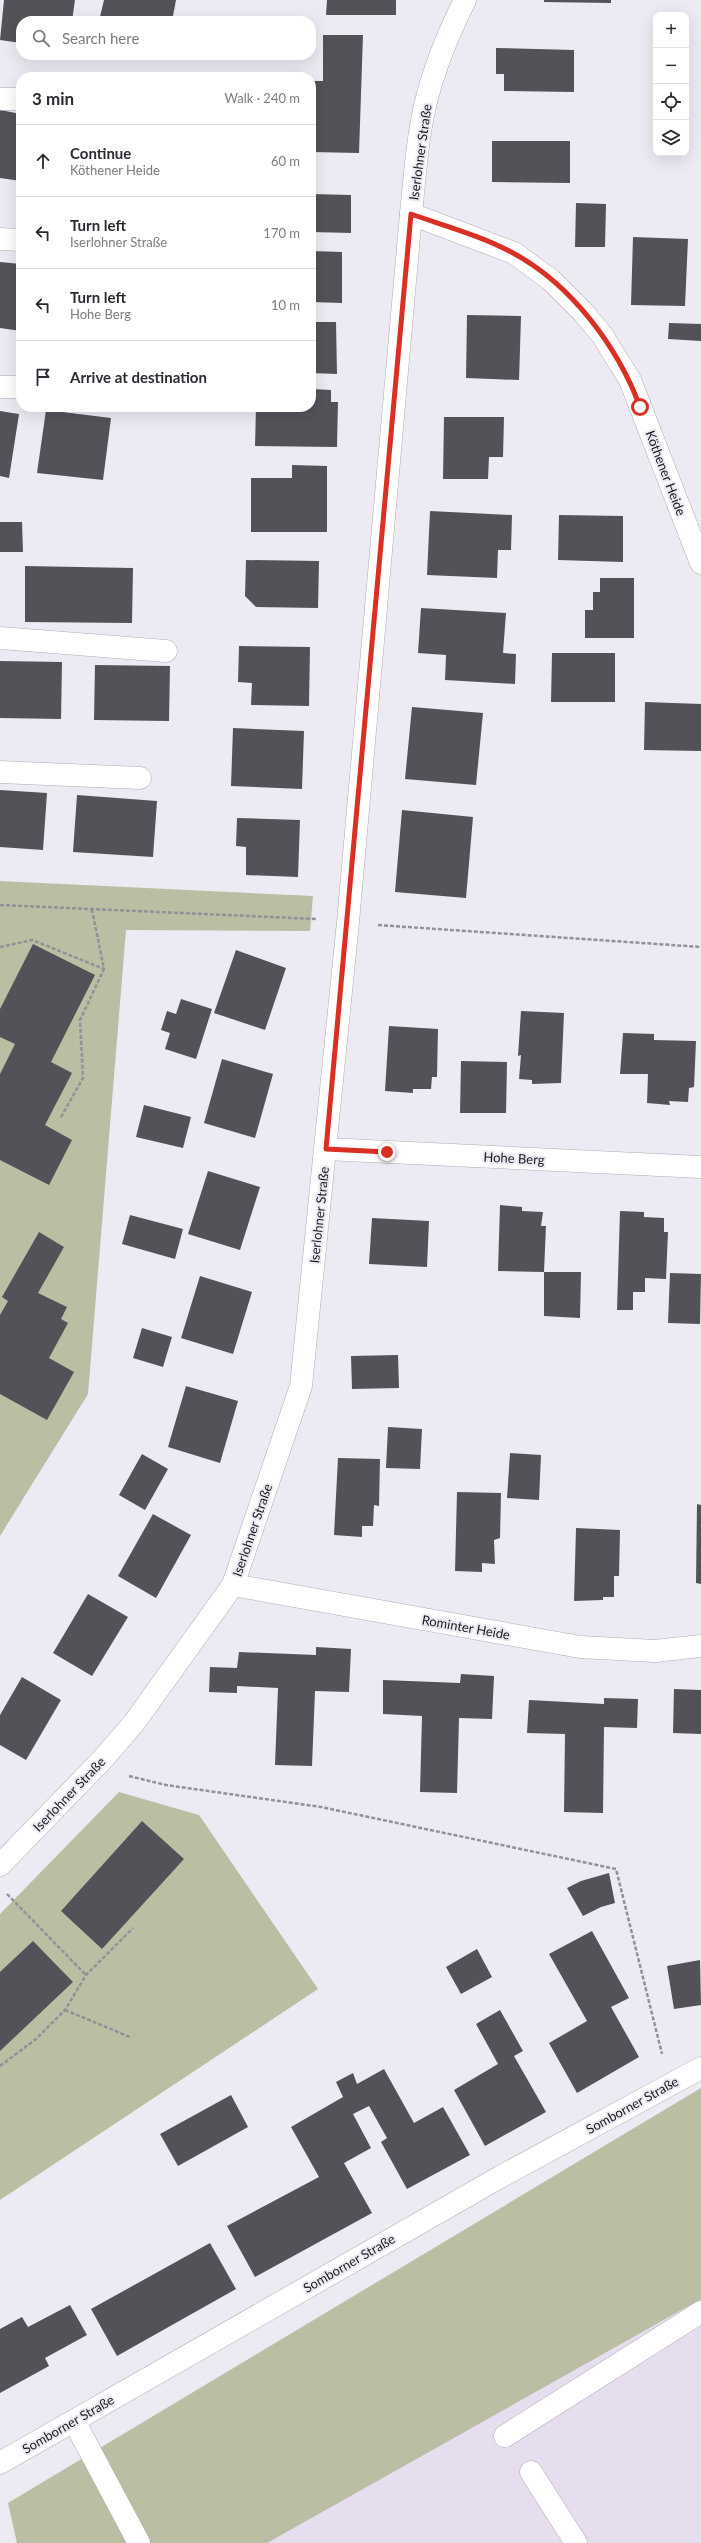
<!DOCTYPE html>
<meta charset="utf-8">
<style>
body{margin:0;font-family:Lato,sans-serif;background:#f2f2f3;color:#2b2b33}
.controls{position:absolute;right:12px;top:12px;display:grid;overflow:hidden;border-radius:8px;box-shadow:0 4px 16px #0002}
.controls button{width:36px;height:36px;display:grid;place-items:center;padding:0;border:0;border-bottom:1px solid #e1e1e2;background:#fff;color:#2b2b33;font:20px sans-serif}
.stop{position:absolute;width:12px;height:12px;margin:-9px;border:3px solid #d93025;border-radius:50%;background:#fff}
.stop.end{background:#d93025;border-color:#fff;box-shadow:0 1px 4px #0008}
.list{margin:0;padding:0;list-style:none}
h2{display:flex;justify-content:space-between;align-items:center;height:52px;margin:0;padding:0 16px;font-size:17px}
h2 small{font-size:13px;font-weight:400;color:#7c7c81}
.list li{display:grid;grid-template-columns:26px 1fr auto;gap:12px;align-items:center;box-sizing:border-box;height:72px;padding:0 16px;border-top:1px solid #e1e1e2}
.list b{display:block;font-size:15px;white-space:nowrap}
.list p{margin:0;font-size:13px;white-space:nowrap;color:#7c7c81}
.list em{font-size:13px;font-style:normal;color:#7c7c81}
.icon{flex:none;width:22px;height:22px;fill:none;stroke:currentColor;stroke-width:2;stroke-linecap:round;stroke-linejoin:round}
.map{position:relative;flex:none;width:701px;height:2543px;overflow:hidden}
.search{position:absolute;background:#fff;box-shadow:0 4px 16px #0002;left:16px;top:16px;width:300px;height:44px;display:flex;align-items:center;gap:10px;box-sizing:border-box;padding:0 14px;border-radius:16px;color:#7c7c81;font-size:15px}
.panel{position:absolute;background:#fff;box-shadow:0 4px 16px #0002;left:16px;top:72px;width:300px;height:340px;border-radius:16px}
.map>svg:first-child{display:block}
.built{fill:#e6deef}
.green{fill:#babfa4}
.building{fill:#555159}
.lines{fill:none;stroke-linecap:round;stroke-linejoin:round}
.minor-casing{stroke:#b0acb4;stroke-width:23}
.path{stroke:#949097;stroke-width:2.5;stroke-dasharray:4 2;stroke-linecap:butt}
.minor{stroke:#fff;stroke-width:22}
.route{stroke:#d93025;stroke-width:5}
.labels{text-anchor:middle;stroke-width:4;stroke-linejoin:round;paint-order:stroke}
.street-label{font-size:13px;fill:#1a181b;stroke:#eeeaf3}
</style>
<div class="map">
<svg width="701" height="2543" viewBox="0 0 701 2543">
<rect width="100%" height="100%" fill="#eeeaf3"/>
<path class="built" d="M701,2088v455h-684l-9,-40z"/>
<g class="green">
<path d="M0,881l313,15 -3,35 -184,-1 -38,464 -88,142z"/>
<path d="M119,1792l80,23 119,174 -318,211v-286z"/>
<path d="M701,2088v211l-434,244h-250l-9,-40z"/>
</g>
<g class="building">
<path d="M4,0h71l-3,21h-51v22l-21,-3z"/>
<path d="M104,0h72l-4,21h-73z"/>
<path d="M327,0h69v15h-70z"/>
<path d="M544,0h67v3l-67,-1z"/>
<path d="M323,35h40l-4,118 -48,-1v-71h12z"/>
<path d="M496,48l78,2v42l-70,-1v-17h-8z"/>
<path d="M0,110l21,4v67l-21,-3z"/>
<path d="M492,141h78v42l-78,-1z"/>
<path d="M311,194l40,1v38l-40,-1z"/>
<path d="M576,203l30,1 -1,43h-30z"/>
<path d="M633,237l55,2 -3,67 -54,-1z"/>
<path d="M311,251l31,1v51l-31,-1z"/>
<path d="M0,262l21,2v67l-21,-3z"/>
<path d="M467,315l54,1 -2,64 -53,-2z"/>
<path d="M311,322h25l1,52 -26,-1z"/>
<path d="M669,323l32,1v17l-33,-2z"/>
<path d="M311,389l20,1v12h7l-1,45 -82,-1 1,-39h55z"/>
<path d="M46,410l65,8 -8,62 -66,-7z"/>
<path d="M0,411l19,3 -10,64 -9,-2z"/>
<path d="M444,417h60l-1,40h-14l-1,22h-45z"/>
<path d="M292,465l35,1v66h-76v-54h41z"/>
<path d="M430,511l82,4 -1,35h-13l-1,28 -70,-3z"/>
<path d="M559,515l64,1v46l-65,-2z"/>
<path d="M0,522h22l1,30h-23z"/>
<path d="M246,560l73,1 -1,47 -62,-1 -11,-11z"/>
<path d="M25,566l108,2 -1,55 -107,-1z"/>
<path d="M600,578h34v60h-49v-28h8v-18h7z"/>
<path d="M421,608l85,5 -3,40 13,1 -1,30 -70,-4 1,-25 -28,-2z"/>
<path d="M239,646l71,1 -1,59 -58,-1 1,-22 -14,-1z"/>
<path d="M552,653h63v49h-64z"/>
<path d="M0,661l62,1 -1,57 -61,-1z"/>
<path d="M95,665l75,1 -1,55 -75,-1z"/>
<path d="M645,702l56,2v47l-57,-1z"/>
<path d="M412,707l71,6 -7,72 -71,-6z"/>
<path d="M233,728l71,3 -2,58 -71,-3z"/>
<path d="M0,790l47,3 -4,57 -43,-3z"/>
<path d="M77,795l80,6 -4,56 -80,-5z"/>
<path d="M402,810l71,7 -7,81 -71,-6z"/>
<path d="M237,818l63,2 -2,57 -52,-2v-28l-10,-1z"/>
<path d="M33,944l62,31 -44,87 21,11 -27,52 27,15 -23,45 -49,-25v-86l15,-30 -15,-7v-28z"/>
<path d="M236,950l50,18 -21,62 -51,-17z"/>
<path d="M181,999l31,10 -16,50 -31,-10 5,-16 -9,-3 6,-19 9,3z"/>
<path d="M521,1011l43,2 -3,70 -29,1v-4l-13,-1 2,-24 -3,1z"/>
<path d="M389,1026l49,3 -1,48h-5l-1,12h-18v4l-28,-2z"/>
<path d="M623,1033l31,1v6l42,1 -2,46 -5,1 -1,14 -19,-1 1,4 -23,-2 1,-29h-28z"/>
<path d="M222,1059l51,15 -18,64 -51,-15z"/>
<path d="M461,1061l46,1 -1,51h-46z"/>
<path d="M144,1105l47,12 -8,31 -47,-11z"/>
<path d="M208,1171l52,16 -20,63 -52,-16z"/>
<path d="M500,1205l22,2v4l21,1 -2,14h5l-2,46h37l-1,46 -36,-2v-44l-46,-1z"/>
<path d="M620,1211l24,1v5l20,1v14h4l-2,47 -21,-1v14h-12v18h-16z"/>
<path d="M130,1215l53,14 -8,30 -53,-15z"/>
<path d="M372,1218l57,3 -2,46 -58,-3z"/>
<path d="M39,1232l25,15 -26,46 29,14 -6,12 7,4 -19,35 25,14 -27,48 -47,-26v-79l8,-14 -6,-4z"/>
<path d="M670,1273l31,1 -1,50 -32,-1z"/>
<path d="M200,1276l52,16 -19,62 -52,-16z"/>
<path d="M142,1328l30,9 -9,30 -30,-9z"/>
<path d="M398,1355l1,33 -47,1 -1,-33z"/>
<path d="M186,1386l52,15 -18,62 -52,-16z"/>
<path d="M388,1427l34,2 -2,40 -34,-1z"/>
<path d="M510,1453l31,2 -2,45 -32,-2z"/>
<path d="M142,1454l26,15 -23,41 -26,-15z"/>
<path d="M338,1458l42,1 -1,47 -5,-1 -1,21h-11v11l-28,-2z"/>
<path d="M457,1492l44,1 -1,45 -6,2 1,24 -13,-1v9l-27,-1z"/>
<path d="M697,1504l4,1v79l-5,-1z"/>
<path d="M153,1514l38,21 -35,63 -38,-22z"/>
<path d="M576,1528l44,2 -1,46h-5v21h-11v3l-29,1z"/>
<path d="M88,1594l40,23 -36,59 -39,-23z"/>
<path d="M316,1647l35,2 -2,43 -34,-1 -3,75 -37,-1 3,-77 -41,-2v7l-28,-1 1,-25 27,1 2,-16 77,3z"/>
<path d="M461,1674l33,2 -2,43 -33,-1 -2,75 -37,-1 2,-76 -39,-2v-34l77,3z"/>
<path d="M22,1677l39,23 -35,60 -26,-15v-30z"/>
<path d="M674,1689l27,1v44l-28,-1z"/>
<path d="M604,1698l34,1 -1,29 -33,-1 -1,86 -39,-1 1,-78 -38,-1 2,-33 75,4z"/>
<path d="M142,1821l42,38 -82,90 -41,-38z"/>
<path d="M609,1873l6,30 -14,4 -18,9 -16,-28 14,-7z"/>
<path d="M592,1931l37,67 -18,9 28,50 -62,36 -28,-50 38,-22 -38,-67z"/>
<path d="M33,1941l40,41 -73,69v-79z"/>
<path d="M477,1949l15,28 -31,17 -15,-27z"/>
<path d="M700,1960l1,45 -27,4 -7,-43z"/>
<path d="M500,2010l23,41 -9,5 32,56 -61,34 -31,-56 44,-26 -22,-40z"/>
<path d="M384,2069l30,54 29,-16 27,48 -63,34 -26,-47 6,-4 -18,-32 -16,8 18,34 -27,15 28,50 -117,64 -28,-51 92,-49 -28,-50 52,-30 -7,-15 17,-9 4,11z"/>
<path d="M231,2095l17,32 -70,39 -18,-32z"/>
<path d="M210,2243l26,46 -119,67 -26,-47z"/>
<path d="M70,2305l17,30 -42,23 4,8 -49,27v-64l22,-12 6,10z"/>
</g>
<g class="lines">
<g class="minor-casing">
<g id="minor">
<path d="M0,99h21"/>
<path d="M411,214l103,39 37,27 32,32 19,23 28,45 71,183"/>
<path d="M0,239l21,1"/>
<path d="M0,387h21"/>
<path d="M0,638l166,13"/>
<path d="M0,772l140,6"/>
<path d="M326,1149l375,18"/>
<path d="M233,1585l347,62 75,4 46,-5"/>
<path d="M0,1865l101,-104 33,-38 99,-138 68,-199 47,-464 63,-708c3,-29 5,-59 10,-88 7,-44 24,-86 44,-126"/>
<path d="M74,2421l65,122"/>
<path d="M505,2436l196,-124"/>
<path d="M0,2463l500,-286 201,-109"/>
<path d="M531,2472l45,71"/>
</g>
</g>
<g class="path">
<path d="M0,905l317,14"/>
<path d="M378,925l323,22"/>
<path d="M0,947l32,-7 72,29"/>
<path d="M61,1117l22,-39 -3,-58 24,-51 -12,-59"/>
<path d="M129,1776l37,9 155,22 295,62 46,185"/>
<path d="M7,1894l79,81"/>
<path d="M65,2010l65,27"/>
<path d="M0,2066l36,-27 29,-29 21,-35 47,-47"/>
</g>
<use href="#minor" class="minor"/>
</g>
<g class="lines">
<path class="route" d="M387,1152l-61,-3 85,-935c34,12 71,22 102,39 58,31 105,94 127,154"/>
</g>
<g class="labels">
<g class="street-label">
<text transform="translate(420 152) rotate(-82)" y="5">Iserlohner Straße</text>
<text transform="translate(666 473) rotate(69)" y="5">Köthener Heide</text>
<text transform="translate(514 1158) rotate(3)" y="5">Hohe Berg</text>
<text transform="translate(319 1215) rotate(-84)" y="5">Iserlohner Straße</text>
<text transform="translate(252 1530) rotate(-71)" y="5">Iserlohner Straße</text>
<text transform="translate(466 1627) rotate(10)" y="5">Rominter Heide</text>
<text transform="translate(69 1794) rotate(-46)" y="5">Iserlohner Straße</text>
<text transform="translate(632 2105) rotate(-29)" y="5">Somborner Straße</text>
<text transform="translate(349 2263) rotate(-30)" y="5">Somborner Straße</text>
<text transform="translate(68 2424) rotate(-30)" y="5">Somborner Straße</text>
</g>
</g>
</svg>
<div class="controls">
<button>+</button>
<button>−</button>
<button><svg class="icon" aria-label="locate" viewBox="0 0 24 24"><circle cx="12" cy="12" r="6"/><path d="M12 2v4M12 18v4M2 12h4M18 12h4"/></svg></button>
<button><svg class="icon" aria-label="layers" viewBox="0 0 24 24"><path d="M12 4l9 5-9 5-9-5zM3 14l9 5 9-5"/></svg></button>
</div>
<div class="stop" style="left:640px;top:407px"></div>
<div class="stop end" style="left:387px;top:1152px"></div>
<div class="search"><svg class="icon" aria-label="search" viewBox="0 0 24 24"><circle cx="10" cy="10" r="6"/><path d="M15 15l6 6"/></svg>Search here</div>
<section class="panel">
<h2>3 min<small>Walk · 240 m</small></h2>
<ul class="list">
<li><svg class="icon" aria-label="ahead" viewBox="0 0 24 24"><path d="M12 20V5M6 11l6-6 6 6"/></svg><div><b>Continue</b><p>Köthener Heide</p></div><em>60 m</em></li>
<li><svg class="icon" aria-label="left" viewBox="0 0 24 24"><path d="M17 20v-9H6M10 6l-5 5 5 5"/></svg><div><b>Turn left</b><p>Iserlohner Straße</p></div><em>170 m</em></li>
<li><svg class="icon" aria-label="left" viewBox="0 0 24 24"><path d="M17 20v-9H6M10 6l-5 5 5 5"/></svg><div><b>Turn left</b><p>Hohe Berg</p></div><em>10 m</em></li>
<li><svg class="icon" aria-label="arrive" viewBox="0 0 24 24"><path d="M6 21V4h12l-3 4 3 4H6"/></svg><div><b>Arrive at destination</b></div></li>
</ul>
</section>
</div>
